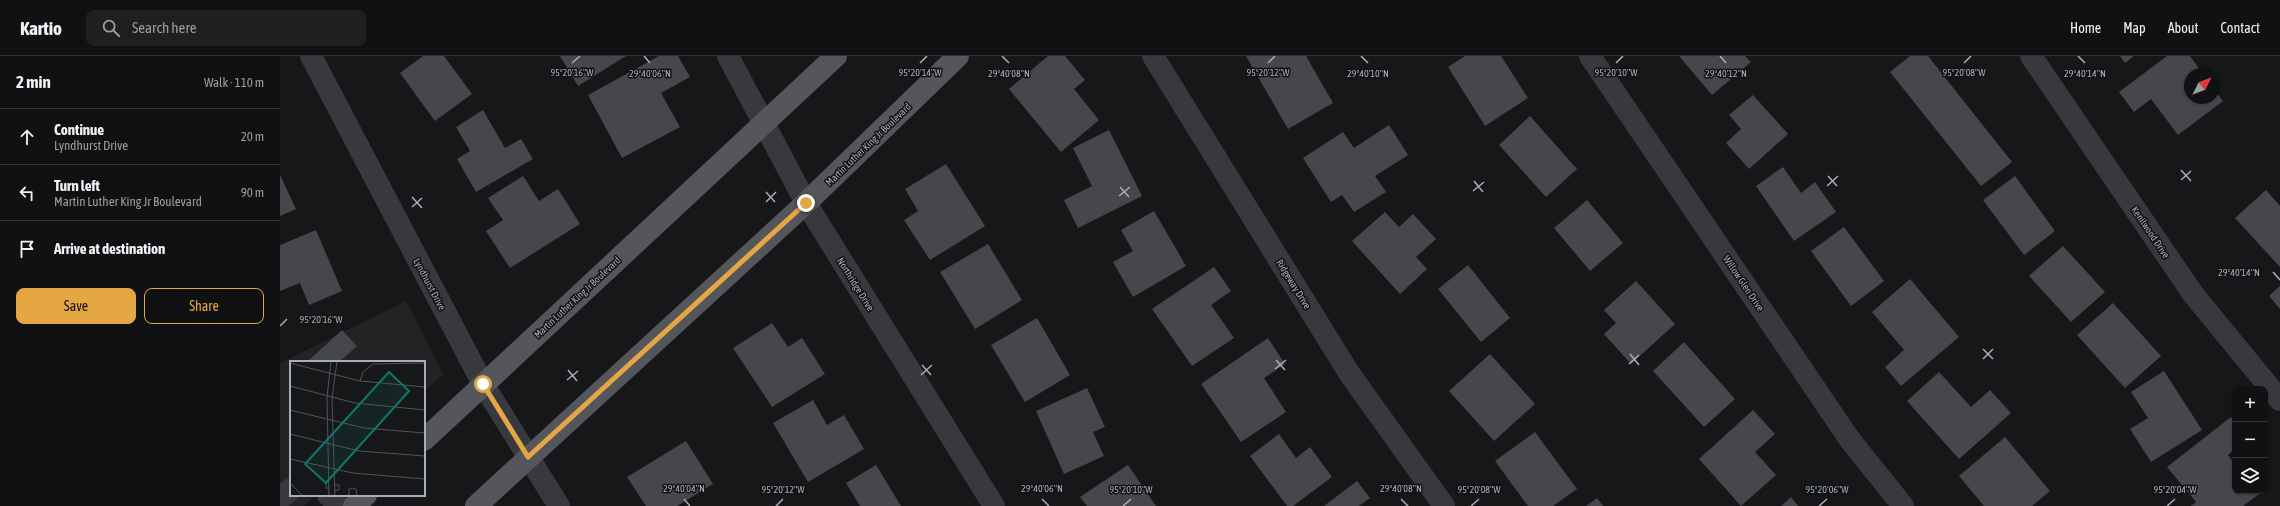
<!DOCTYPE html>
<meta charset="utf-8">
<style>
body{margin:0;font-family:"Asap Condensed",sans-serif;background:#1e1f20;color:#f1f3f6}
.controls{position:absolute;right:12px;bottom:12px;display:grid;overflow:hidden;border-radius:8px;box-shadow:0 1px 3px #0004}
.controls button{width:36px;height:36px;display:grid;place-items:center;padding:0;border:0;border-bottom:1px solid #303132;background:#101112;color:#f1f3f6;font:20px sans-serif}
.compass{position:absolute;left:1904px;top:12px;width:36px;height:36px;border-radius:50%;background:#101112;box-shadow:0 1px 3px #0004;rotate:48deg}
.stop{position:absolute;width:12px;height:12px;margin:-9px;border:3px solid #e4a743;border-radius:50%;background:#fff}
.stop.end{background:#e4a743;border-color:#fff;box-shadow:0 1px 4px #0008}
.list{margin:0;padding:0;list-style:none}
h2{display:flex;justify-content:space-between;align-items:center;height:52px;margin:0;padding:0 16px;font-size:17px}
h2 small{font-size:13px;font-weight:400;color:#9c9d9f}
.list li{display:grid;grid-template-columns:26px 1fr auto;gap:12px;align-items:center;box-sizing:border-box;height:56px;padding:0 16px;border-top:1px solid #303132}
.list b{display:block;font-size:15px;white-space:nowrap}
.list p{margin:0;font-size:13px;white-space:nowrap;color:#9c9d9f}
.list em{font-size:13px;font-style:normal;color:#9c9d9f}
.actions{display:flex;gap:8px;padding:12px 16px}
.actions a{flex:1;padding:9px 0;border:1px solid #e4a743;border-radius:8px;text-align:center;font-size:14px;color:#e4a743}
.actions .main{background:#e4a743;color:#111}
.icon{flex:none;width:22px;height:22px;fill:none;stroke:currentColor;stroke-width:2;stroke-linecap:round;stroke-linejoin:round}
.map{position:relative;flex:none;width:2000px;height:450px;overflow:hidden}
header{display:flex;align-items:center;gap:24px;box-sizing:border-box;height:56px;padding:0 20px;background:#101112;border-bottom:1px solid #303132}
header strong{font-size:19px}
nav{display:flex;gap:22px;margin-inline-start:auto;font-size:14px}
.search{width:280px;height:36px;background:#1e1f20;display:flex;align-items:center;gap:10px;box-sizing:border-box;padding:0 14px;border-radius:8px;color:#9c9d9f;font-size:15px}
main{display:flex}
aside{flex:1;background:#101112}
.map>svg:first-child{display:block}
.built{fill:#232325}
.building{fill:#46474b}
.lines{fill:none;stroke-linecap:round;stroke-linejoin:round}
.minor{stroke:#38393d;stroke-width:22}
.major{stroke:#54565c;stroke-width:22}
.route{stroke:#e4a743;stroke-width:5}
.ticks{fill:none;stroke:#aaaeb7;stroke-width:1.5}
.labels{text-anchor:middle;stroke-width:3;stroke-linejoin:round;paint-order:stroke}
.street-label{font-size:10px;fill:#aaaeb7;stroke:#111213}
.inset-road{fill:none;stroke:#515358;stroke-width:1}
.view{fill:#0f766e;fill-opacity:0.15;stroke:#0f766e;stroke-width:2}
.inset-edge{fill:none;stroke:#aaaeb7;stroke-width:2}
.ticks-label{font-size:10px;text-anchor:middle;fill:#aaaeb7;stroke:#111213;stroke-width:3;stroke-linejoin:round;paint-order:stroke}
</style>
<header>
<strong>Kartio</strong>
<div class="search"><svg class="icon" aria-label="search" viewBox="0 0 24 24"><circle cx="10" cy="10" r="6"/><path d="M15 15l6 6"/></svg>Search here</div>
<nav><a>Home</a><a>Map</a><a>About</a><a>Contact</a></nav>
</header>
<main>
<aside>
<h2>2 min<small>Walk · 110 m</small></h2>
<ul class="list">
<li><svg class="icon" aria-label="ahead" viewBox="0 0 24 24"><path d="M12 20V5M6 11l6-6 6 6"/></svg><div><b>Continue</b><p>Lyndhurst Drive</p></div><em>20 m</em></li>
<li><svg class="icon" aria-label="left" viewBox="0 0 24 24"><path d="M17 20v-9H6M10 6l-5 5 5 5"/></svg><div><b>Turn left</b><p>Martin Luther King Jr Boulevard</p></div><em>90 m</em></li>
<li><svg class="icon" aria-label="arrive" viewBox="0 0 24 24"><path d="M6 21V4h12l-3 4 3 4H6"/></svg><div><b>Arrive at destination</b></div></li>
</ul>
<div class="actions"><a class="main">Save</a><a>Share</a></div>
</aside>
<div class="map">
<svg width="2000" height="450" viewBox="0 0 2000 450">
<rect width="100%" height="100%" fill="#161718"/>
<path class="built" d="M126,245l37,73 -19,18v-30h-133v133h24l-11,11h-24v-143z"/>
<g class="building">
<path d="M143,0h21l28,38 -37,27 -35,-48z"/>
<path d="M280,0h66l-48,30z"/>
<path d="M379,0h19l12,21 -29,16 19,34 -58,31 -34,-63z"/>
<path d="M768,0h17l20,24 -11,9 25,31 -38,32 -52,-63z"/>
<path d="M966,0h60l27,47 -45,26z"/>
<path d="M1185,0h36l27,42 -43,28 -37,-59z"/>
<path d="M1399,0h66l6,6 -39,33z"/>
<path d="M1630,0h18l84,106 -31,24 -91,-114z"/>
<path d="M1840,0h14l-9,7z"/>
<path d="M1887,0h23l13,18h-13v24h24v-9l9,12 -45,34 -27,-36 -17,13 -15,-20z"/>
<path d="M1473,39l35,39 -39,35 -23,-26 15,-14 -12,-14z"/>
<path d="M203,54l22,38 16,-9 12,20 -57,33 -19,-33 13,-8 -14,-24z"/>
<path d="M1250,60l47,53 -31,28 -47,-52z"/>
<path d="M1109,69l19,30 -33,21 11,16 -32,20 -12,-17 -11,7 -28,-44 40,-26 11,16z"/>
<path d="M829,74l33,66 -64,32 -14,-28 28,-14 -19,-38z"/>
<path d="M666,108l39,62 -55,34 -26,-40 14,-9 -13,-22z"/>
<path d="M1503,111l18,26 14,-11 21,30 -42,29 -38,-55z"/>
<path d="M0,119l16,34 -16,7z"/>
<path d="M243,120l16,25 19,-12 22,35 -70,44 -24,-37 17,-11 -15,-22z"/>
<path d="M1735,120l40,55 -31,24 -41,-55z"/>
<path d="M1986,134l14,16v61l-45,-49z"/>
<path d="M1307,144l36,43 -33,28 -36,-43z"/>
<path d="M874,155l32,55 -53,31 -20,-35 20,-11 -12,-21z"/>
<path d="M1105,156l14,15 14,-13 23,25 -20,18 11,12 -27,25 -48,-53z"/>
<path d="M1564,171l40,54 -33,25 -40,-55z"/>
<path d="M36,174l26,61 -33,14 -9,-22 -20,8v-46z"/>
<path d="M708,188l34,56 -47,29 -35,-57z"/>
<path d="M1783,190l42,46 -34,30 -42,-46z"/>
<path d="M1188,209l42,53 -29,24 -43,-53z"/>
<path d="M934,211l17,24 -20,14 23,33 -42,28 -40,-57z"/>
<path d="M1630,223l49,58 -58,49 -16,-19 19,-17 -32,-38z"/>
<path d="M1356,225l39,43 -44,40 -27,-30 12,-11 -12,-13z"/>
<path d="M2000,230v23l-11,-13z"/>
<path d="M1833,247l48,53 -36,32 -48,-53z"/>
<path d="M757,262l33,57 -45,27 -34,-57z"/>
<path d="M492,267l16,24 14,-9 23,36 -53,33 -39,-59z"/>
<path d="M62,274l15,16 -18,16h-32z"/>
<path d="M988,282l17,26 -21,14 22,34 -45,30 -40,-58z"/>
<path d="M1404,286l51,57 -31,28 -51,-56z"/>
<path d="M1210,298l45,50 -41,37 -45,-50z"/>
<path d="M1884,315l38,59 -51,32 -21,-33 18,-11 -17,-26z"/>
<path d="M1659,316l32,35 19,-17 21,23 -52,46 -52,-58z"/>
<path d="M807,332l18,39 -12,5 11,24 -40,18 -28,-63z"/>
<path d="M533,344l14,25 17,-10 20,34 -56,33 -35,-59z"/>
<path d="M1473,354l22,24 -20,18 21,23 -35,31 -42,-47z"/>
<path d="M1951,361l4,5v27l-7,6 7,9v27h21l3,3 -16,12h-52l5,-4 -29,-35z"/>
<path d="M1255,376l42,57 -24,17h-25l-33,-45z"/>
<path d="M999,378l17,24 14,-11 22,30 -39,29h-6l-37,-50z"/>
<path d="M1725,381l45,54 -18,15h-48l-25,-30z"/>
<path d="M406,385l27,43 -36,22h-31l-19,-29z"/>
<path d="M596,409l25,41h-41l-14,-23z"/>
<path d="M848,409l28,41h-69l-7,-9z"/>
<path d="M1077,425l13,17 -11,8h-35z"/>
<path d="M1511,441l7,9h-17z"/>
<path d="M1317,442l6,8h-17z"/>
</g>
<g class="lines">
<g class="minor">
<path d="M31,0l172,328 76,122"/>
<path d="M448,0l78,147 188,303"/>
<path d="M873,0l196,317 95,133"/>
<path d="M1310,0l260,384 53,66"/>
<path d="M1751,0l162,238 87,106"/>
<path d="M48,439l10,11"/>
<path d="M0,443l11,-10"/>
</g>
<g class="major">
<path d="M144,384l412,-384"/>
<path d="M74,450l12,-11"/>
<path d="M196,450l330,-303 152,-147"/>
</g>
</g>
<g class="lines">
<path class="route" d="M203,328l45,73 278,-254"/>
</g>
<path class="ticks" d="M364,0l6,7M722,0l7,7M1081,0l7,7M1440,0l6,7M1798,0l7,7M292,7l8,-7M640,7l7,-7M988,7l7,-7M1336,7l7,-7M1684,7l7,-7M1901,114l10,11M1548,120l9,10M1901,124l10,-9M1194,125l9,11M1547,130l11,-10M840,131l9,10M1193,135l11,-9M486,136l9,10M839,140l11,-9M132,141l10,11M486,146l10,-10M132,151l10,-9M1993,216l7,8M0,270l7,-7M1703,293l10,10M1350,298l9,11M1703,303l10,-10M996,304l9,10M1349,308l10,-9M642,309l9,10M995,313l11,-9M288,314l9,11M641,319l11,-10M287,324l11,-9M404,443l6,7M762,443l7,7M1121,443l7,7M496,450l7,-7M843,450l8,-7M1191,450l8,-7M1539,450l8,-7M1887,450l8,-7"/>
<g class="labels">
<g class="street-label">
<text transform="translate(588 88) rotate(-44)" y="4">Martin Luther King Jr Boulevard</text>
<text transform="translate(1871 176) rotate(56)" y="4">Kenilwood Drive</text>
<text transform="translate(1464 227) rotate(56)" y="4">Willow Glen Drive</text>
<text transform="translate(150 228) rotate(62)" y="4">Lyndhurst Drive</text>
<text transform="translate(576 228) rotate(58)" y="4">Northridge Drive</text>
<text transform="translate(1014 228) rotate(58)" y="4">Ridgeway Drive</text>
<text transform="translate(297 241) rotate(-43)" y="4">Martin Luther King Jr Boulevard</text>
</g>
</g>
<g transform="translate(10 305)">
<rect width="135" height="135" fill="#161718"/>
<path class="inset-road" d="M0,2l70,18 65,6M70,20l3,-9 10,-8 52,-1M0,25l65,17 70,7M0,49l74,18 61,5M0,73l69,17 66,5M0,98l63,14 72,6M39,120h-3v7h3M0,122l13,13M44,124h5v5h-5M39,135l-2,-99 4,-36M45,135l-3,-97 5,-38M59,135v-7l3,-1 4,1 1,7"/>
<path class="view" d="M99,11l20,19 -83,92 -21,-19z"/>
<rect width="135" height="135" class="inset-edge"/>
</g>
<g class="ticks-label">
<text x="640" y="20">95°20'14"W</text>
<text x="988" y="20">95°20'12"W</text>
<text x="1684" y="20">95°20'08"W</text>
<text x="292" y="20">95°20'16"W</text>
<text x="1336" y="20">95°20'10"W</text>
<text x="370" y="21">29°40'06"N</text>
<text x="729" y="21">29°40'08"N</text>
<text x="1088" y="21">29°40'10"N</text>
<text x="1446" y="21">29°40'12"N</text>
<text x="1805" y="21">29°40'14"N</text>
<text x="1959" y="220">29°40'14"N</text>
<text x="41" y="267">95°20'16"W</text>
<text x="404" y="436">29°40'04"N</text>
<text x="762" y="436">29°40'06"N</text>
<text x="1121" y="436">29°40'08"N</text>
<text x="503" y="437">95°20'12"W</text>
<text x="851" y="437">95°20'10"W</text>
<text x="1199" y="437">95°20'08"W</text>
<text x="1547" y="437">95°20'06"W</text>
<text x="1895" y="437">95°20'04"W</text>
</g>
</svg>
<div class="controls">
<button>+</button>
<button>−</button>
<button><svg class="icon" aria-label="layers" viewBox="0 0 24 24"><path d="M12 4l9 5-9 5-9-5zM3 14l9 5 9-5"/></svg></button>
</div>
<svg class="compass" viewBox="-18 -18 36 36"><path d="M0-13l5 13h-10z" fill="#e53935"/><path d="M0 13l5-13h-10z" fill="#9c9d9f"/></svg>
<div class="stop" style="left:203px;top:328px"></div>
<div class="stop end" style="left:526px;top:147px"></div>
</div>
</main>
